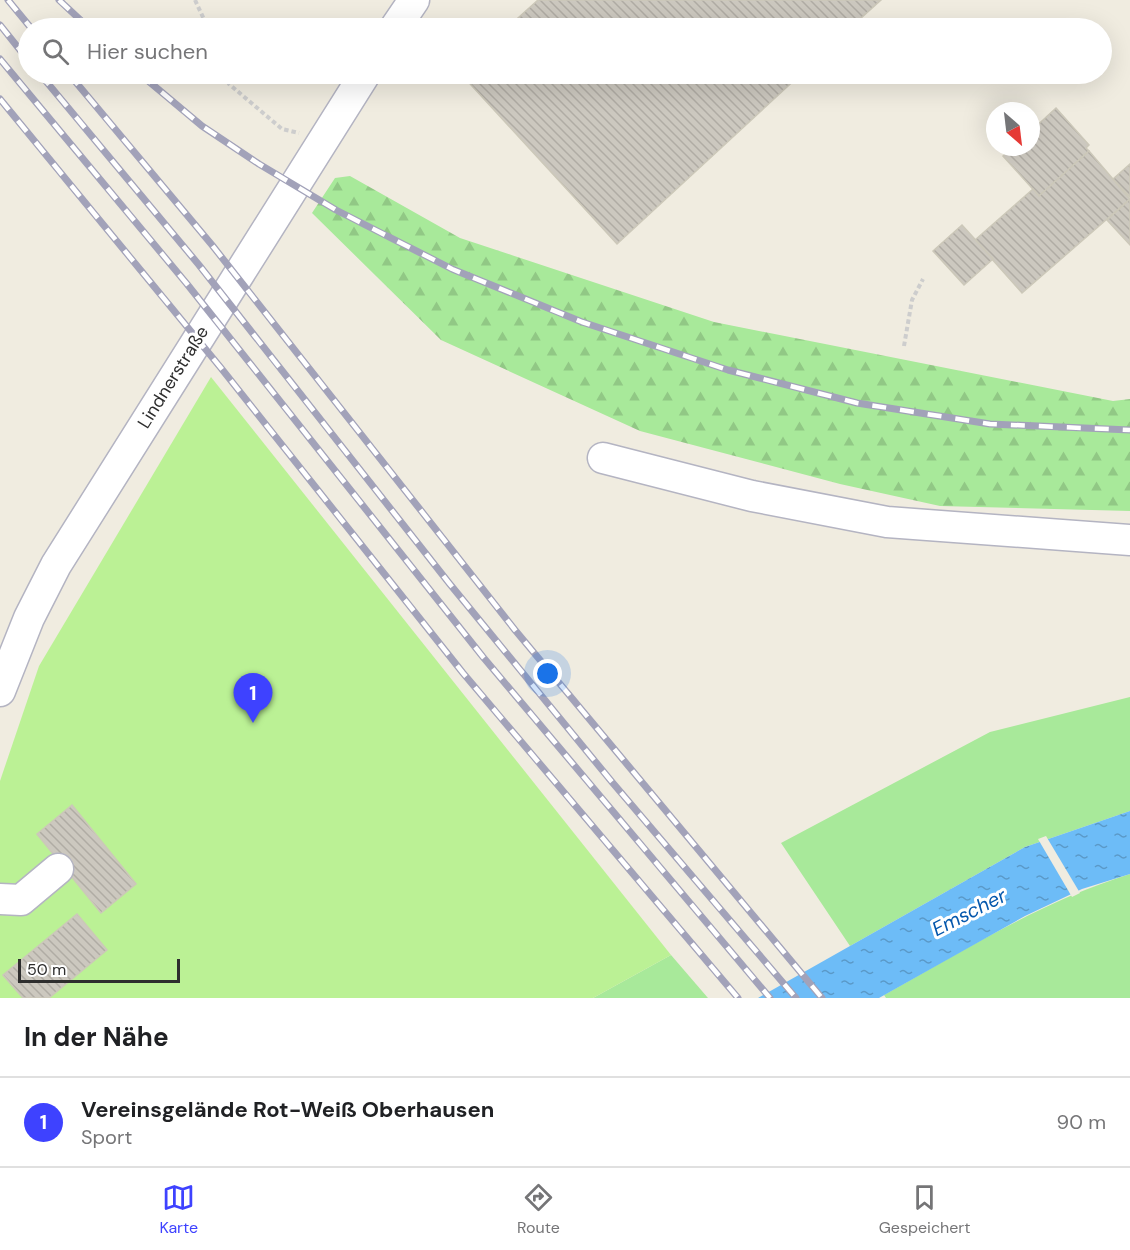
<!DOCTYPE html>
<html lang="de">
<meta charset="utf-8">
<style>
body{margin:0;font-family:"DM Sans",sans-serif;background:#f2f2f2;color:#202124}
.compass{position:absolute;left:986px;top:102px;width:54px;height:54px;border-radius:50%;background:#fff;box-shadow:0 6px 24px #0002;rotate:152deg}
.scale{position:absolute;left:18px;bottom:15px;width:162px;box-sizing:border-box;padding-left:6px;border:3px solid #2e2e2e;border-top:0;font-size:16px;line-height:21px;white-space:nowrap;color:#2e2e2e;-webkit-text-stroke:4px #fff;paint-order:stroke}
.you{position:absolute;left:548px;top:674px;width:21px;height:21px;margin:-15px;border:4px solid #fff;border-radius:50%;background:#1a73e8;box-shadow:0 0 0 9px #1a73e833}
.badge{display:grid;place-items:center;width:39px;height:39px;border-radius:50%;background:#3e42ff;color:#fff;font-size:20px;font-weight:700}
.pin{position:absolute;translate:-50% -50px;filter:drop-shadow(0 2px 3px #0008)}
.pin::after{content:'';position:absolute;top:32px;width:21px;height:18px;background:inherit;clip-path:polygon(0 0,100% 0,50% 100%)}
.list{margin:0;padding:0;list-style:none}
h2{display:flex;justify-content:space-between;align-items:center;height:78px;margin:0;padding:0 24px;font-size:26px}
h2 small{font-size:20px;font-weight:400;color:#757577}
.list li{display:grid;grid-template-columns:39px 1fr auto;gap:18px;align-items:center;box-sizing:border-box;height:90px;padding:0 24px;border-top:2px solid #e0e0e0}
.list b{display:block;font-size:22px;white-space:nowrap}
.list p{margin:0;font-size:20px;white-space:nowrap;color:#757577}
.list em{font-size:20px;font-style:normal;color:#757577}
.icon{flex:none;width:33px;height:33px;fill:none;stroke:currentColor;stroke-width:2;stroke-linecap:round;stroke-linejoin:round}
.map{position:relative;flex:none;width:1130px;height:998px;overflow:hidden}
.search{position:absolute;background:#fff;box-shadow:0 6px 24px #0002;left:18px;right:18px;top:18px;height:66px;display:flex;align-items:center;gap:15px;box-sizing:border-box;padding:0 21px;border-radius:33px;color:#757577;font-size:22px}
.sheet{height:168px;background:#fff}
nav{display:flex;justify-content:space-around;align-items:center;box-sizing:border-box;height:84px;border-top:2px solid #e0e0e0;background:#fff;font-size:16px;color:#757577}
nav a{display:grid;justify-items:center;gap:3px}
nav .on{color:#3e42ff}
.map>svg:first-child{display:block}
.grass{fill:#a8e99a}
.forest{fill:url(#forest-firs)}
.pitch{fill:#bbf195}
.water{fill:url(#water-ripples)}
.pier{fill:#f0ece0}
.building{fill:url(#building-back-hatch);stroke:#ccc8b9;stroke-width:1.5}
.lines{fill:none;stroke-linecap:round;stroke-linejoin:round}
.minor-casing{stroke:#b4b4c2;stroke-width:33}
.path{stroke:#cdcdcd;stroke-width:4;stroke-dasharray:4.5 3;stroke-linecap:butt}
.minor{stroke:#fff;stroke-width:30}
.rail-casing{stroke:#a2a2b9;stroke-width:7}
.rail{stroke:#fff;stroke-width:4.5;stroke-dasharray:14;stroke-linecap:butt}
.labels{text-anchor:middle;stroke-width:6;stroke-linejoin:round;paint-order:stroke}
.street-label{font-size:18px;fill:#2e2e2e;stroke:#fff}
.water-label{font-size:20px;font-style:italic;fill:#0457ac;stroke:#fff}
</style>
<div class="map">
<svg width="1130" height="998" viewBox="0 0 1130 998">
<defs>
<pattern id="forest-firs" width="22" height="20" patternUnits="userSpaceOnUse" patternTransform="scale(1.5)"><rect width="22" height="20" fill="#a8e99a"/><path d="M5 1l3.5 6h-7zM16 11l3.5 6h-7z" fill="#91c885"/></pattern>
<pattern id="water-ripples" width="26" height="14" patternUnits="userSpaceOnUse" patternTransform="scale(1.5)"><rect width="26" height="14" fill="#6dbcf7"/><path d="M2 4q2-2 4 0t4 0M15 11q2-2 4 0t4 0" fill="none" stroke="#5a99c8"/></pattern>
<pattern id="building-back-hatch" width="6" height="6" patternUnits="userSpaceOnUse" patternTransform="scale(1.5)"><rect width="6" height="6" fill="#ccc8bf"/><path d="M-1 5l2 2M0 0l6 6M5-1l2 2" fill="none" stroke="#b0aca4"/></pattern>
</defs>
<rect width="100%" height="100%" fill="#f0ece0"/>
<g class="grass">
<path d="M1130,697v114l-105,36 -175,99 -69,-103 209,-111z"/>
<path d="M1130,874v124h-244l-2,-3c81,-45 156,-93 246,-121z"/>
<path d="M671,955l37,43h-115z"/>
</g>
<path class="forest" d="M350,176l110,62 254,84 399,79 17,-2v112l-190,-5 -100,-22 -200,-53 -199,-91 -129,-127 23,-35z"/>
<path class="pitch" d="M211,377l460,578 -78,43h-593v-217l39,-115z"/>
<path class="water" d="M1130,811v63l-48,15 -57,27 -146,82h-121l267,-151z"/>
<path class="pier" d="M1046,836l34,57 -8,4 -34,-58z"/>
<g class="building">
<path d="M538,0h343l-31,28h-343z"/>
<path d="M461,74h340l-184,170z"/>
<path d="M1056,108l33,37 -3,3 3,3 -50,45 -36,-40 10,-9h18v-16z"/>
<path d="M1089,151l41,48 -108,94 -47,-53 58,-51 6,7z"/>
<path d="M1130,164v33l-17,-18z"/>
<path d="M1130,199v46l-23,-25z"/>
<path d="M962,225l31,34 -29,26 -31,-34z"/>
<path d="M72,805l64,79 -35,29 -64,-79z"/>
<path d="M77,914l30,36 -58,48h-26l-20,-23z"/>
</g>
<g class="lines">
<g class="minor-casing">
<g id="minor">
<path d="M395,28l19,-28"/>
<path d="M603,458l149,38 135,26 243,18"/>
<path d="M0,691l29,-73 27,-53 309,-491"/>
<path d="M0,899l21,1 37,-31"/>
</g>
</g>
<g class="path">
<path d="M195,0l13,28"/>
<path d="M225,74l4,10 53,45 17,4"/>
<path d="M904,346l8,-46 11,-21"/>
</g>
<use href="#minor" class="minor"/>
<g class="rail-casing">
<g id="rail">
<path d="M8,0l23,28"/>
<path d="M59,0l30,28"/>
<path d="M0,25l28,35"/>
<path d="M0,59l187,225 296,373 287,341"/>
<path d="M40,74l159,191 250,318 163,199 184,216"/>
<path d="M69,74l143,171 303,385 307,368"/>
<path d="M140,74l62,52 57,38 77,46 116,59 130,53 146,48 129,33 133,21 140,6"/>
<path d="M0,99l221,269 242,305 275,325"/>
</g>
</g>
<use href="#rail" class="rail"/>
</g>
<g class="labels">
<g class="street-label">
<text transform="translate(173 377) rotate(-58)" y="6">Lindnerstraße</text>
</g>
<g class="water-label">
<text transform="translate(969 912) rotate(-27)" y="7">Emscher</text>
</g>
</g>
</svg>
<svg class="compass" viewBox="-18 -18 36 36"><path d="M0-13l5 13h-10z" fill="#e53935"/><path d="M0 13l5-13h-10z" fill="#757577"/></svg>
<div class="scale">50 m</div>
<div class="you"></div>
<div class="pin badge" style="left:253px;top:723px">1</div>
<div class="search"><svg class="icon" aria-label="search" viewBox="0 0 24 24"><circle cx="10" cy="10" r="6"/><path d="M15 15l6 6"/></svg>Hier suchen</div>
</div>
<section class="sheet">
<h2>In der Nähe<small></small></h2>
<ul class="list">
<li><span class="badge">1</span><div><b>Vereinsgelände Rot-Weiß Oberhausen</b><p>Sport</p></div><em>90 m</em></li>
</ul>
</section>
<nav>
<a class="on"><svg class="icon" aria-label="map" viewBox="0 0 24 24"><path d="M3 6l6-2 6 2 6-2v14l-6 2-6-2-6 2zM9 4v14M15 6v14"/></svg>Karte</a>
<a><svg class="icon" aria-label="directions" viewBox="0 0 24 24"><path d="M12 3l9 9-9 9-9-9zM9 14v-3h6M13 9l2 2-2 2"/></svg>Route</a>
<a><svg class="icon" aria-label="saved" viewBox="0 0 24 24"><path d="M7 4h10v16l-5-4-5 4z"/></svg>Gespeichert</a>
</nav>
